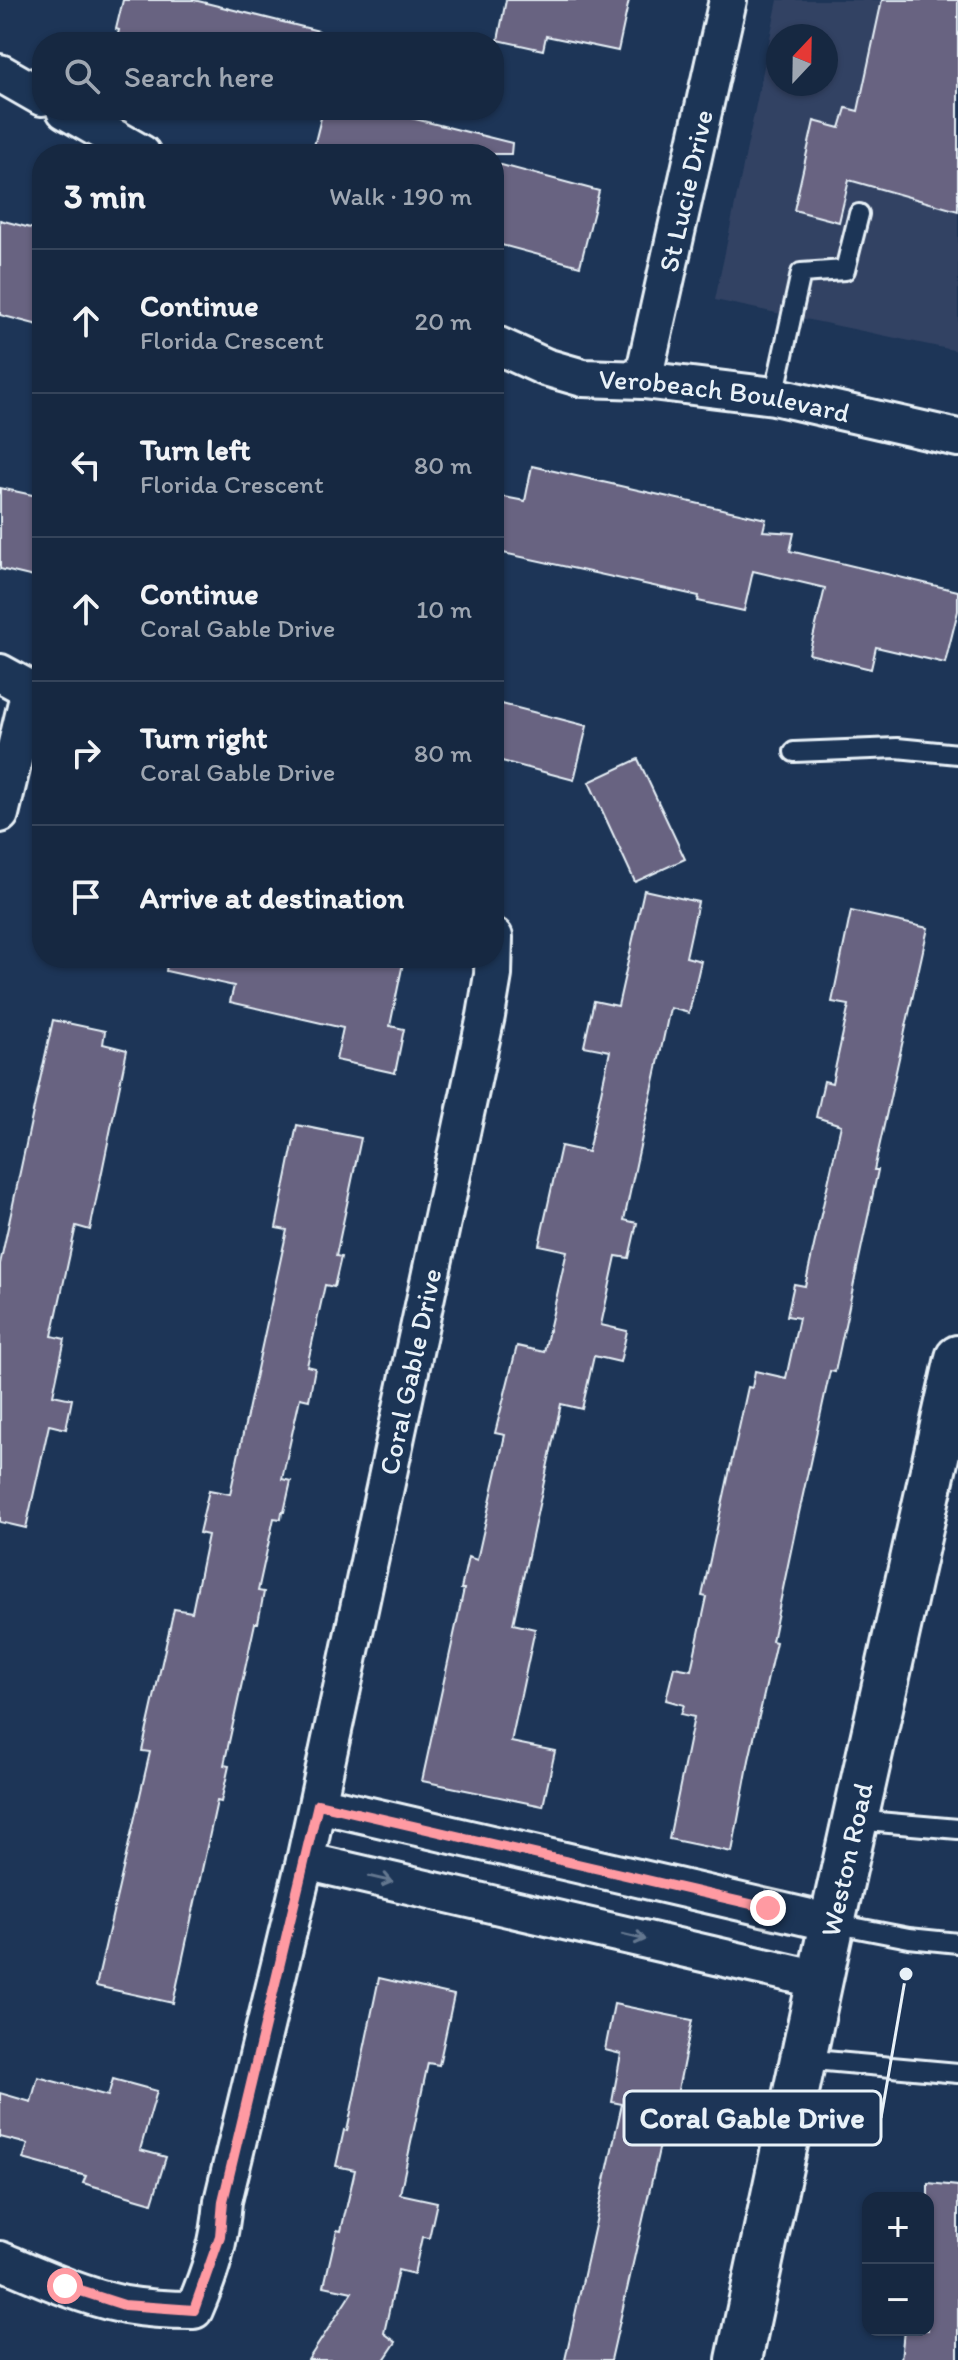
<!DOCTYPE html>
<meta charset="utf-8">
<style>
body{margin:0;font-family:Itim,sans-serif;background:#23344c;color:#f1f3f6}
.controls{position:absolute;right:24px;bottom:24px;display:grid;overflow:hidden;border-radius:16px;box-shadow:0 2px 6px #0004}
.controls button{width:72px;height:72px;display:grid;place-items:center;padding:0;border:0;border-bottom:2px solid #35445a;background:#162841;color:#f1f3f6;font:40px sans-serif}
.compass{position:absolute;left:766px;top:24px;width:72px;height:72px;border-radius:50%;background:#162841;box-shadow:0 2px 6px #0004;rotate:22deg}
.stop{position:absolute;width:24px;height:24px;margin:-18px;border:6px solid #ff9aa2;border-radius:50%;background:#fff}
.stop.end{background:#ff9aa2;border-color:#fff;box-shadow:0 2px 8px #0008}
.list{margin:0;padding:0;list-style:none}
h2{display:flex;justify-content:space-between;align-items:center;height:104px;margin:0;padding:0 32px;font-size:34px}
h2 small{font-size:26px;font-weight:400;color:#9ea6b1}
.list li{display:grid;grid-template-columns:52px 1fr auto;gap:24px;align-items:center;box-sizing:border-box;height:144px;padding:0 32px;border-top:2px solid #35445a}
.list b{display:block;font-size:30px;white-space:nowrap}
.list p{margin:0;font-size:26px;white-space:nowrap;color:#9ea6b1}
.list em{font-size:26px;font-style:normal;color:#9ea6b1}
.icon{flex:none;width:44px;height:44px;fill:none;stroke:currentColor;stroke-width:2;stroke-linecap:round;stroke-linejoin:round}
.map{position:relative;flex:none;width:958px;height:2360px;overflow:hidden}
.search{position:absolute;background:#162841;box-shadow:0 2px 6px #0004;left:32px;top:32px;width:472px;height:88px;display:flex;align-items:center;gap:20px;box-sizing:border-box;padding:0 28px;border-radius:32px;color:#9ea6b1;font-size:30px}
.panel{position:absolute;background:#162841;box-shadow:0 2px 6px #0004;left:32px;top:144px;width:472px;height:824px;border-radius:32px}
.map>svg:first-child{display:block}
.built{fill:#334364;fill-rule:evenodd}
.building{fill:#676381;stroke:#e8f1f8;stroke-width:2}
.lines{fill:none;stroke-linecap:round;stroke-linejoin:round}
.lane-casing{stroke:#e8f1f8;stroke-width:24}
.street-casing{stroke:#e8f1f8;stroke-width:42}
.secondary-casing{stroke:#e8f1f8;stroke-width:50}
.lane{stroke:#1d3557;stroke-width:18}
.street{stroke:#1d3557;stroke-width:36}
.secondary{stroke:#1d3557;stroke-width:44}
.oneway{stroke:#64778f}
.route{stroke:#ff9aa2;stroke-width:10}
.labels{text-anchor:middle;stroke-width:8;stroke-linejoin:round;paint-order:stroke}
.street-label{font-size:28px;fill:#e8f1f8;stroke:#1d3557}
.leader{fill:none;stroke:#e8f1f8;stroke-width:3}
.callout-dot{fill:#e8f1f8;stroke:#1d3557;stroke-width:3}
.callout{fill:#1d3557;stroke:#e8f1f8;stroke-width:3}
.callout-label{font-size:30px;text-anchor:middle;font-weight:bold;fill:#e8f1f8}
</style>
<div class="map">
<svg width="958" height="2360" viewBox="0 0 958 2360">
<rect width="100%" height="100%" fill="#1d3557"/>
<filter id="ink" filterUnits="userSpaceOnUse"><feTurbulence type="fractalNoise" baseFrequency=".0125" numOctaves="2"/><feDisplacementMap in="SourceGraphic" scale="16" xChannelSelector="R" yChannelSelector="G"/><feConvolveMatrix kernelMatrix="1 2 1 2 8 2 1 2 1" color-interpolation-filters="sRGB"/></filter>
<g filter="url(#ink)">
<path class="built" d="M778,0h180v351l-243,-51zM778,36h48v48h-48z"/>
<g class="building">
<path d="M123,0h71l125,31 -1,11h-202l3,-12 -3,-1z"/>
<path d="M506,0h123l-11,51 -72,-15 -3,14 -45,-10z"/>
<path d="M882,0h76v211l-109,-31 -10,42 -45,-12 20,-89 26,7 6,-20 12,3z"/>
<path d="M323,110h82l-2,6 109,27 -1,11h-199z"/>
<path d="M494,163l105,28 -19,75 -86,-23z"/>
<path d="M0,220l42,11v95l-42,-11z"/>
<path d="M532,466l234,53 -3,12 31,2 -4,18 168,40v20l-13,52 -69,-16 -5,22 -62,-15 16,-66 -72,-17 -9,40 -46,-10 1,-5 -205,-45v-56l31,6z"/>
<path d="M0,488l42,9v82l-42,-10z"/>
<path d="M494,702l93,24 -13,54 -80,-21z"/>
<path d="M638,759l47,100 -50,23 -46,-100z"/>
<path d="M644,890l54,12 -12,55 15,4 -12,52 -19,-5 -46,212 13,3 -8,35 -13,-2 -15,69 26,6 -7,31 -26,-6 -12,53 -21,-5 -48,220 22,5 -24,113 44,9 -12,55 -121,-25 42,-192h-3l7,-32 9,3 28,-125 -10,-2 22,-87 27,6 23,-101 -28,-6 22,-99 27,6 22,-101 -26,-5 10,-45 24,5z"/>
<path d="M851,911l77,17 -54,242h4l-43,202 -5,-1 -33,151 -25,119 4,1 -27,118 -17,92 -63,-13 25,-122 -13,-3 3,-9 -18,-5 8,-33 17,3 16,-73 -5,-1 46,-209 4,1 3,-17 31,7 13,-60 -12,-2 7,-32 11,2 36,-161 -25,-8 8,-36 8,2 17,-78 -17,-3z"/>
<path d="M168,958h236l-14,68 14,3 -9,44 -59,-13 7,-32 -113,-26 4,-16 -68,-15z"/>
<path d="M53,1020l52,11 -2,13 24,6 -37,180 -14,-4 -24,110 13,3 -12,56 19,4 -6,30 -17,-4 -23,103 -26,-6v-258z"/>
<path d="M297,1125l64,13 -25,118 5,1 -7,30 -9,-2 -18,81 8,2 -6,32 -9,-2 -18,81 9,2 -7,31h-2l-1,7 -7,-1 -16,73 6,1 -6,31h-3l-31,142 5,1 -8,36 -4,-1 -44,202 -77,-17 54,-234 -8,-1 32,-142 18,3 16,-77 -9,-2 10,-43 21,4 57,-264 -11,-2z"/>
<path d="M379,1978l75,17 -15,70 -11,-2 -28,131 37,8 -8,36 -7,-1 -8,37 -16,-4 -14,63 12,9 -12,18h-76l44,-68 -28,-6 13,-56 4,1 14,-61 -19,-4 8,-36 3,1z"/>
<path d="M614,2004l78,16 -19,95 -6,-1 -56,246h-46l57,-256 -10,-2 9,-48 -16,-4z"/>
<path d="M38,2077l70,19 5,-17 44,12 -17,59 26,7 -14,46 -69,-20 3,-7 -63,-17 5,-15 -28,-7v-44l31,9z"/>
<path d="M928,2183l30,3v174h-57l3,-30h24z"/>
</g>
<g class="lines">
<g class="lane-casing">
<g id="lane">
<path d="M774,396l27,-123 44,-3 14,-56"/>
<path d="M794,752l103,-4 61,6"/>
<path d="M855,1820l103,9"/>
<path d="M832,1923l77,15 49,5"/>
<path d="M803,2059l155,14"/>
</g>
</g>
<g class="street-casing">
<g id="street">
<path d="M0,73l42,24"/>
<path d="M65,110l77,44"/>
<path id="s1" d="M494,344l51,23 38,11 60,2 131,16 184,42"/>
<path id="s2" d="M643,380l85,-380"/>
<path d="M0,673l42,23"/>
<path d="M0,814l30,-124"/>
<path d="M318,1804l514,119"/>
<path d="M305,1861l515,119"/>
<path id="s3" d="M0,2260c40,17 82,36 125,45 23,4 46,5 69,5 16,-37 26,-68 29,-109l82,-340 181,-845 7,-41 1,-38"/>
</g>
</g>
<g class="secondary-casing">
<g id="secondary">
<path id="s4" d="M739,2360l93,-437 126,-565"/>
</g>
</g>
<use href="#lane" class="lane"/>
<use href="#street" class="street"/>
<use href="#secondary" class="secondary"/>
</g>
<defs><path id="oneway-shaft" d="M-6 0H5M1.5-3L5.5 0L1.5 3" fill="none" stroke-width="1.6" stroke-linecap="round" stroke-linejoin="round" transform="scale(2)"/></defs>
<g class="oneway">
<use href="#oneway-shaft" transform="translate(381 1879) rotate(13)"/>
<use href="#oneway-shaft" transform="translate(634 1937) rotate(13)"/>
</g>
</g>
<g class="lines" filter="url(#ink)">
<path class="route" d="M65,2286l59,19 70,5 26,-74 3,-35 95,-397 450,104"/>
</g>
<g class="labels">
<g class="street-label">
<text dy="10" stroke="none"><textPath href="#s2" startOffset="194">St Lucie Drive</textPath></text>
<text dy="10" stroke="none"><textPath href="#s1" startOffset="238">Verobeach Boulevard</textPath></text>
<text dy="10" stroke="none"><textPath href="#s3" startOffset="1166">Coral Gable Drive</textPath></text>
<text dy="10" stroke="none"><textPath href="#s4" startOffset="512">Weston Road</textPath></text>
</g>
</g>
<path class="leader" d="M906 1974L881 2118"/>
<circle class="callout-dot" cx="906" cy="1974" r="8"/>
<rect class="callout" x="624" y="2091" width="257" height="54" rx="8"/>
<g class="callout-label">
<text x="752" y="2128">Coral Gable Drive</text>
</g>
</svg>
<div class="controls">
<button>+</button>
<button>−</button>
</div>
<svg class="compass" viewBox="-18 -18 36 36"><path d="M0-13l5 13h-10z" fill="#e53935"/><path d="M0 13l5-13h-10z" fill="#9ea6b1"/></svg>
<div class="stop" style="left:65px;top:2286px"></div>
<div class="stop end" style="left:768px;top:1908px"></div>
<div class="search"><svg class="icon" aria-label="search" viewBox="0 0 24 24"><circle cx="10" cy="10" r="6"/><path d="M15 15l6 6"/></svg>Search here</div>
<section class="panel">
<h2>3 min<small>Walk · 190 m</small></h2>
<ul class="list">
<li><svg class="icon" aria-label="ahead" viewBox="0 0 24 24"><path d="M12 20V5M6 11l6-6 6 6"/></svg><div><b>Continue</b><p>Florida Crescent</p></div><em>20 m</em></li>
<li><svg class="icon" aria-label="left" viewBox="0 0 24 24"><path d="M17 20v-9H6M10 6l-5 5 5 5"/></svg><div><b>Turn left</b><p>Florida Crescent</p></div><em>80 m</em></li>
<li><svg class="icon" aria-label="ahead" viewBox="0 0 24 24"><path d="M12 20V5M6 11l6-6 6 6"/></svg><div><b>Continue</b><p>Coral Gable Drive</p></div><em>10 m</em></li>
<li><svg class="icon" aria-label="right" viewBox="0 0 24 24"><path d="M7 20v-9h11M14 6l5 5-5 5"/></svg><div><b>Turn right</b><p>Coral Gable Drive</p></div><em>80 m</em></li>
<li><svg class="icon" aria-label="arrive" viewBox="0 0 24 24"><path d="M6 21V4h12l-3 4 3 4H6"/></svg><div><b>Arrive at destination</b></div></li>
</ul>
</section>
</div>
